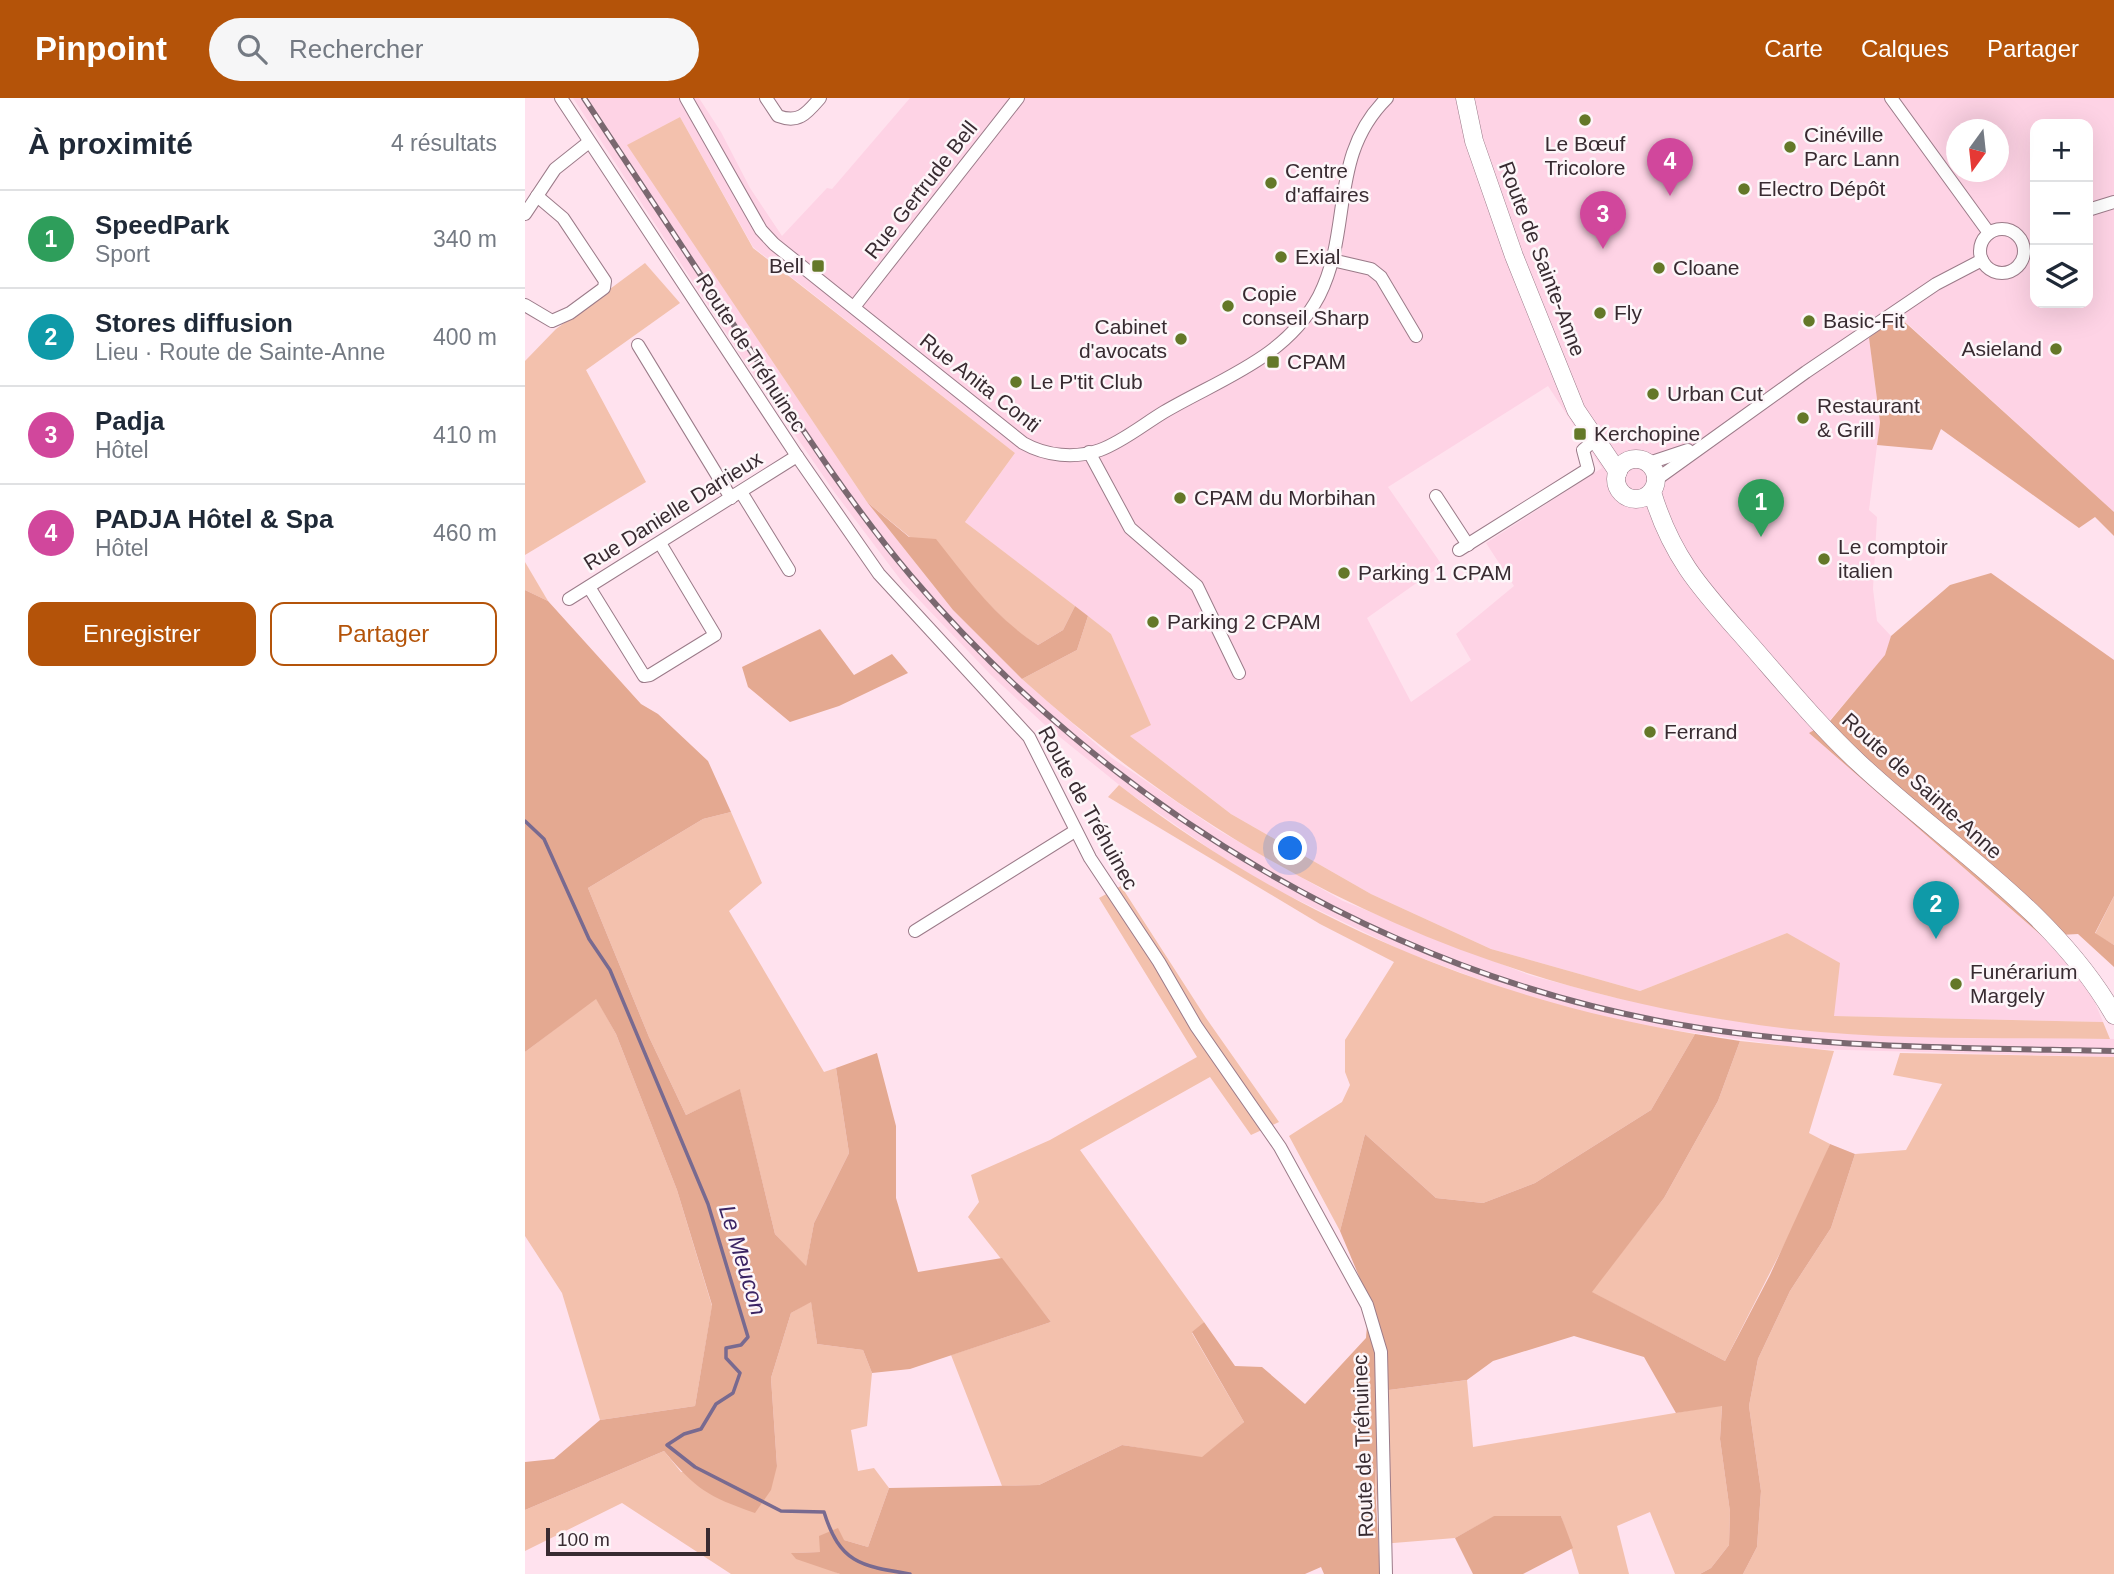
<!DOCTYPE html>
<html lang="fr">
<meta charset="utf-8">
<style>
body{margin:0;font-family:Arial,sans-serif;background:#f6f6f7;color:#1f2937}
.controls{position:absolute;right:21px;top:21px;display:grid;overflow:hidden;border-radius:14px;box-shadow:0 7px 28px #0002}
.controls button{width:63px;height:63px;display:grid;place-items:center;padding:0;border:0;border-bottom:2px solid #e0e1e3;background:#fff;color:#1f2937;font:35px sans-serif}
.compass{position:absolute;left:1421px;top:21px;width:63px;height:63px;border-radius:50%;background:#fff;box-shadow:0 7px 28px #0002;rotate:195deg}
.scale{position:absolute;left:21px;bottom:18px;width:164px;box-sizing:border-box;padding-left:7px;border:4px solid #382b31;border-top:0;font-size:19px;line-height:24px;white-space:nowrap;color:#382b31;-webkit-text-stroke:5px #fdf6f9;paint-order:stroke}
.you{position:absolute;left:766px;top:751px;width:24px;height:24px;margin:-18px;border:5px solid #fff;border-radius:50%;background:#1a73e8;box-shadow:0 0 0 10px #1a73e833}
.badge{display:grid;place-items:center;width:46px;height:46px;border-radius:50%;background:#b45309;color:#fff;font-size:23px;font-weight:700}
.pin{position:absolute;translate:-50% -58px;filter:drop-shadow(0 2px 4px #0008)}
.pin::after{content:'';position:absolute;top:37px;width:24px;height:21px;background:inherit;clip-path:polygon(0 0,100% 0,50% 100%)}
.list{margin:0;padding:0;list-style:none}
h2{display:flex;justify-content:space-between;align-items:center;height:91px;margin:0;padding:0 28px;font-size:30px}
h2 small{font-size:23px;font-weight:400;color:#747a83}
.list li{display:grid;grid-template-columns:46px 1fr auto;gap:21px;align-items:center;box-sizing:border-box;height:98px;padding:0 28px;border-top:2px solid #e0e1e3}
.list b{display:block;font-size:26px;white-space:nowrap}
.list p{margin:0;font-size:23px;white-space:nowrap;color:#747a83}
.list em{font-size:23px;font-style:normal;color:#747a83}
.actions{display:flex;gap:14px;padding:21px 28px}
.actions a{flex:1;padding:16px 0;border:2px solid #b45309;border-radius:14px;text-align:center;font-size:24px;color:#b45309}
.actions .main{background:#b45309;color:#fff}
.icon{flex:none;width:38px;height:38px;fill:none;stroke:currentColor;stroke-width:2;stroke-linecap:round;stroke-linejoin:round}
.map{position:relative;flex:none;width:1589px;height:1476px;overflow:hidden}
header{display:flex;align-items:center;gap:42px;box-sizing:border-box;height:98px;padding:0 35px;background:#b45309;color:#fff}
header strong{font-size:33px}
nav{display:flex;gap:38px;margin-inline-start:auto;font-size:24px}
.search{width:490px;height:63px;background:#f6f6f7;display:flex;align-items:center;gap:18px;box-sizing:border-box;padding:0 24px;border-radius:38px;color:#747a83;font-size:26px}
main{display:flex}
aside{flex:1;background:#fff}
.map>svg:first-child{display:block}
.built{fill:#fed3e5;fill-rule:evenodd}
.green{fill:#f3c1ad}
.forest{fill:#e4a991}
.lines{fill:none;stroke-linecap:round;stroke-linejoin:round}
.stream{stroke:#786a90;stroke-width:3.5}
.street-casing{stroke:#9b7b89;stroke-width:14}
.secondary-casing{stroke:#9b7b89;stroke-width:19}
.street{stroke:#fff;stroke-width:12}
.secondary{stroke:#fff;stroke-width:18}
.rail-casing{stroke:#7a6870;stroke-width:6}
.rail{stroke:#fdf6f9;stroke-width:3.5;stroke-dasharray:10;stroke-linecap:butt}
.poi-dot{fill:#647828;stroke:#fdf6f9;stroke-width:2.5}
.labels{text-anchor:middle;stroke-width:5;stroke-linejoin:round;paint-order:stroke}
.poi-label{font-size:21px;fill:#382b31;stroke:#fdf6f9;text-anchor:start}
.street-label{font-size:21px;fill:#382b31;stroke:#fdf6f9}
.water-label{font-size:23px;font-style:italic;fill:#3b2463;stroke:#fdf6f9}
</style>
<header>
<strong>Pinpoint</strong>
<div class="search"><svg class="icon" aria-label="search" viewBox="0 0 24 24"><circle cx="10" cy="10" r="6"/><path d="M15 15l6 6"/></svg>Rechercher</div>
<nav><a>Carte</a><a>Calques</a><a>Partager</a></nav>
</header>
<main>
<aside>
<h2>À proximité<small>4 résultats</small></h2>
<ul class="list">
<li><span class="badge" style="background:#2e9e5b">1</span><div><b>SpeedPark</b><p>Sport</p></div><em>340 m</em></li>
<li><span class="badge" style="background:#0f9aa8">2</span><div><b>Stores diffusion</b><p>Lieu · Route de Sainte-Anne</p></div><em>400 m</em></li>
<li><span class="badge" style="background:#d1479c">3</span><div><b>Padja</b><p>Hôtel</p></div><em>410 m</em></li>
<li><span class="badge" style="background:#d1479c">4</span><div><b>PADJA Hôtel &amp; Spa</b><p>Hôtel</p></div><em>460 m</em></li>
</ul>
<div class="actions"><a class="main">Enregistrer</a><a>Partager</a></div>
</aside>
<div class="map">
<svg width="1589" height="1476" viewBox="0 0 1589 1476">
<rect width="100%" height="100%" fill="#ffe2ee"/>
<path class="built" d="M48,0h126l22,34 29,56 32,48 45,-48 5,1 78,-91h1204v414l-216,-197 -29,23 11,84 -11,88 8,7 -4,72 4,32 14,15 -5,19 -57,66 120,134 93,81 47,52 14,34 -269,-6 -47,-83 -147,58 -149,-42 -120,-55 -140,-80 -101,-78 20,-11 -39,-91 -146,-112 50,-69 -262,-206 -73,-130 -52,28 239,357 86,108 69,69 90,79 106,72 125,71 186,74 83,22 180,32 88,6 234,4v18l-306,-8 -157,-22 -60,-13 -68,-18 -120,-45 -124,-60 -56,-33 -95,-66 -83,-67 -54,-50 -88,-92 -68,-90 -90,-131zM1510,26h53v179h-53zM1432,32h42v42h-42zM1023,288l54,82 -116,75 28,43 -58,48 15,26 -60,42 -44,-84 75,-53 -54,-78z"/>
<g class="green">
<path d="M155,19l73,131 262,205 -50,69 110,84 -12,24 -25,15 -21,-13 -39,-39 -111,-91 -240,-357z"/>
<path d="M120,165l35,40 -94,67 60,112 -121,73v-194l31,-32z"/>
<path d="M0,464l23,39 -23,-11z"/>
<path d="M563,518l23,18 40,91 -21,11 101,78 140,80 120,55 149,42 147,-58 53,30 -6,53 269,6 7,17c-106,-2 -214,2 -320,-10 -295,-35 -548,-151 -768,-350l55,-29z"/>
<path d="M594,687c168,130 366,215 576,249l-44,76 -116,73 -52,20 -47,-5 -71,-64 -25,97 -51,-95 53,-34 8,-17 -5,-13v-32l49,-78 -74,-38 -212,-127z"/>
<path d="M206,714l31,71 -33,28 95,161 12,-4 13,85 -35,70 -8,44 -31,-33 -35,-144 -54,25 -37,-78 -61,-149 115,-69z"/>
<path d="M596,788l85,132 73,104 -28,13 -41,-58 -130,73 124,172 -12,11 52,89 -42,36 -80,-13 -83,40 -37,1 -51,-131 100,-33 -83,-105 11,-15 -8,-27 79,-35 147,-83 -98,-159z"/>
<path d="M1589,798v49l-19,-11z"/>
<path d="M71,900l20,36 61,156 35,116 -17,100 -95,14 -38,-127 -37,-57v-184z"/>
<path d="M1215,943l94,10 -25,82 21,11 -21,52 -84,165 -134,-69 73,-94 54,-97z"/>
<path d="M1375,955l214,4v517h-371l14,-27 4,-56 -12,-85 9,-47 32,-68 41,-63 24,-74 51,-4 36,-66 -49,-9z"/>
<path d="M286,1203l6,43 46,6 9,23 -5,53 -16,4 7,41 16,-3 15,20 -21,59 -24,-7 -24,12 -28,1 48,21h-109l-109,-71 -97,48v-41l139,-59 17,21 96,-6 -6,-88 20,-65z"/>
<path d="M942,1282l6,67 249,-42 -2,34 10,73 -1,33 -18,23 -11,6h-25l-25,-62 -33,14 12,48h-50l-18,-58h-66l-40,22 -74,6 -6,-61 6,-92z"/>
</g>
<g class="forest">
<path d="M1372,217l217,197v24l-19,-19 -16,11 -138,-99 -9,21 -55,-5 3,-23 -11,-84z"/>
<path d="M342,404l42,35 27,2c31,39 59,79 102,106l25,-15 12,-24 13,10 -11,34 -55,29 -69,-69z"/>
<path d="M1466,475l123,87v236l-19,37 19,12v22l-36,-33 -36,2 -233,-203 21,-12 55,-66 6,-19 59,-51z"/>
<path d="M0,492l23,11 93,103 17,10 50,47 23,51 -28,7 -115,69 61,149 37,78 54,-26 35,145 31,32 8,-43 35,-70 -13,-85 41,-15 19,73v72l22,74 84,-14 49,64 -141,47 -38,4 -9,-23 -46,-6 -6,-42 -20,11 -20,65 6,88 -6,24 -16,23c-48,-17 -58,-23 -91,-62l-139,59v-48l29,-3 46,-39 95,-14 17,-101 -35,-115 -61,-156 -20,-35 -71,53z"/>
<path d="M295,531l34,46 38,-21 16,19 -69,33 -49,16 -42,-35 -6,-20z"/>
<path d="M1170,936l45,7 -22,60 -54,97 -72,94 133,69 45,-86 60,-131 25,10 -24,74 -41,63 -32,68 -9,47 12,85 -4,56 -14,27h-43l11,-6 18,-23 1,-33 -10,-73 2,-33 -46,7 -32,-56 -70,-21 -81,25 -26,19 -86,11 -6,92 5,91h-56l-3,-7 -16,7h-465l-44,-15 -5,-6 29,-1 -1,-16 19,-8 6,12 24,7 21,-59 150,-3 83,-40 80,12 42,-35 -52,-90 12,-10 31,44 27,1 43,37 61,-66 3,-38 -29,-69 25,-97 71,64 47,5 52,-20 116,-73z"/>
<path d="M969,1418h67l12,32 -50,26h-50l-18,-36z"/>
</g>
<g class="lines">
<path class="stream" d="M0,723l19,18 45,100 21,31 98,234 40,133 -7,8 -15,3v10l14,15 -7,20 -17,11 -15,25 -17,5 -17,11 28,22 86,44 43,1c16,51 36,54 86,62"/>
<g class="street-casing">
<g id="street">
<path d="M36,0l236,358 82,118 150,163 61,121 69,104 37,64 84,121 87,158 14,47 5,222"/>
<path d="M161,0l75,132 13,14 249,199c23,13 52,16 77,7 22,-8 44,-26 64,-38 58,-34 122,-54 155,-116 34,-67 9,-140 68,-198"/>
<path d="M241,0l12,18c21,8 29,-3 42,-18"/>
<path d="M1366,0l98,135"/>
<path d="M1563,112l26,-8"/>
<path d="M0,116l30,-45 34,-27"/>
<circle cx="1477" cy="153" r="22"/>
<path d="M807,162l39,9 10,8 35,59"/>
<path d="M0,207l27,16 18,-8 34,-25 1,-7 -42,-63 -26,-22"/>
<path d="M329,209l164,-209"/>
<path d="M113,247l93,153"/>
<path d="M564,354l41,76 67,58 42,87"/>
<path d="M1124,365l39,-13"/>
<path d="M1132,381l149,-107 130,-88 46,-24"/>
<path d="M216,394l48,78"/>
<path d="M911,398l32,49"/>
<path d="M934,452l129,-81 -5,-19 13,-11"/>
<path d="M64,489l55,89 6,-1 65,-40 -55,-92"/>
<path d="M44,501l228,-143"/>
<path d="M390,833l160,-100"/>
</g>
</g>
<g class="secondary-casing">
<g id="secondary">
<path d="M940,0l9,43 40,115 62,154 42,62"/>
<circle cx="1111" cy="381" r="20"/>
<path d="M1127,394c20,67 51,99 96,150 36,41 71,84 111,121 86,81 195,147 255,252"/>
</g>
</g>
<use href="#street" class="street"/>
<use href="#secondary" class="secondary"/>
<g class="rail-casing">
<path id="rail" d="M59,0c55,83 110,167 165,250 51,78 102,157 162,228 198,233 485,405 789,452 137,21 276,20 414,23"/>
</g>
<use href="#rail" class="rail"/>
</g>
<g class="poi-dot">
<circle cx="1060" cy="22" r="7"/>
<circle cx="1265" cy="49" r="7"/>
<circle cx="746" cy="85" r="7"/>
<circle cx="1219" cy="91" r="7"/>
<circle cx="756" cy="159" r="7"/>
<rect x="286" y="161" width="14" height="14" rx="3.5"/>
<circle cx="1134" cy="170" r="7"/>
<circle cx="703" cy="208" r="7"/>
<circle cx="1075" cy="215" r="7"/>
<circle cx="1284" cy="223" r="7"/>
<circle cx="656" cy="241" r="7"/>
<circle cx="1531" cy="251" r="7"/>
<rect x="741" y="257" width="14" height="14" rx="3.5"/>
<circle cx="491" cy="284" r="7"/>
<circle cx="1128" cy="296" r="7"/>
<circle cx="1278" cy="320" r="7"/>
<rect x="1048" y="329" width="14" height="14" rx="3.5"/>
<circle cx="655" cy="400" r="7"/>
<circle cx="1299" cy="461" r="7"/>
<circle cx="819" cy="475" r="7"/>
<circle cx="628" cy="524" r="7"/>
<circle cx="1125" cy="634" r="7"/>
<circle cx="1431" cy="886" r="7"/>
</g>
<g class="labels">
<g class="poi-label">
<text x="1279" y="44">Cinéville<tspan x="1279" dy="24">Parc Lann</tspan></text>
<text x="1060" y="53" text-anchor="middle">Le Bœuf<tspan x="1060" dy="24">Tricolore</tspan></text>
<text x="760" y="80">Centre<tspan x="760" dy="24">d'affaires</tspan></text>
<text x="1233" y="98">Electro Dépôt</text>
<text x="770" y="166">Exial</text>
<text x="279" y="175" text-anchor="end">Bell</text>
<text x="1148" y="177">Cloane</text>
<text x="717" y="203">Copie<tspan x="717" dy="24">conseil Sharp</tspan></text>
<text x="1089" y="222">Fly</text>
<text x="1298" y="230">Basic-Fit</text>
<text x="642" y="236" text-anchor="end">Cabinet<tspan x="642" dy="24">d'avocats</tspan></text>
<text x="1517" y="258" text-anchor="end">Asieland</text>
<text x="762" y="271">CPAM</text>
<text x="505" y="291">Le P'tit Club</text>
<text x="1142" y="303">Urban Cut</text>
<text x="1292" y="315">Restaurant<tspan x="1292" dy="24">&amp; Grill</tspan></text>
<text x="1069" y="343">Kerchopine</text>
<text x="669" y="407">CPAM du Morbihan</text>
<text x="1313" y="456">Le comptoir<tspan x="1313" dy="24">italien</tspan></text>
<text x="833" y="482">Parking 1 CPAM</text>
<text x="642" y="531">Parking 2 CPAM</text>
<text x="1139" y="641">Ferrand</text>
<text x="1445" y="881">Funérarium<tspan x="1445" dy="24">Margely</tspan></text>
</g>
<g class="street-label">
<text transform="translate(396 92) rotate(-52)" y="7">Rue Gertrude Bell</text>
<text transform="translate(1017 161) rotate(69)" y="7">Route de Sainte-Anne</text>
<text transform="translate(226 255) rotate(57)" y="7">Route de Tréhuinec</text>
<text transform="translate(455 285) rotate(38)" y="7">Rue Anita Conti</text>
<text transform="translate(148 413) rotate(-32)" y="7">Rue Danielle Darrieux</text>
<text transform="translate(1397 688) rotate(42)" y="7">Route de Sainte-Anne</text>
<text transform="translate(563 710) rotate(61)" y="7">Route de Tréhuinec</text>
<text transform="translate(838 1348) rotate(-92)" y="7">Route de Tréhuinec</text>
</g>
<g class="water-label">
<text transform="translate(218 1162) rotate(73)" y="8">Le Meucon</text>
</g>
</g>
</svg>
<div class="controls">
<button>+</button>
<button>−</button>
<button><svg class="icon" aria-label="layers" viewBox="0 0 24 24"><path d="M12 4l9 5-9 5-9-5zM3 14l9 5 9-5"/></svg></button>
</div>
<svg class="compass" viewBox="-18 -18 36 36"><path d="M0-13l5 13h-10z" fill="#e53935"/><path d="M0 13l5-13h-10z" fill="#747a83"/></svg>
<div class="scale">100 m</div>
<div class="you"></div>
<div class="pin badge" style="left:1236px;top:439px;background:#2e9e5b">1</div>
<div class="pin badge" style="left:1411px;top:841px;background:#0f9aa8">2</div>
<div class="pin badge" style="left:1078px;top:151px;background:#d1479c">3</div>
<div class="pin badge" style="left:1145px;top:98px;background:#d1479c">4</div>
</div>
</main>
